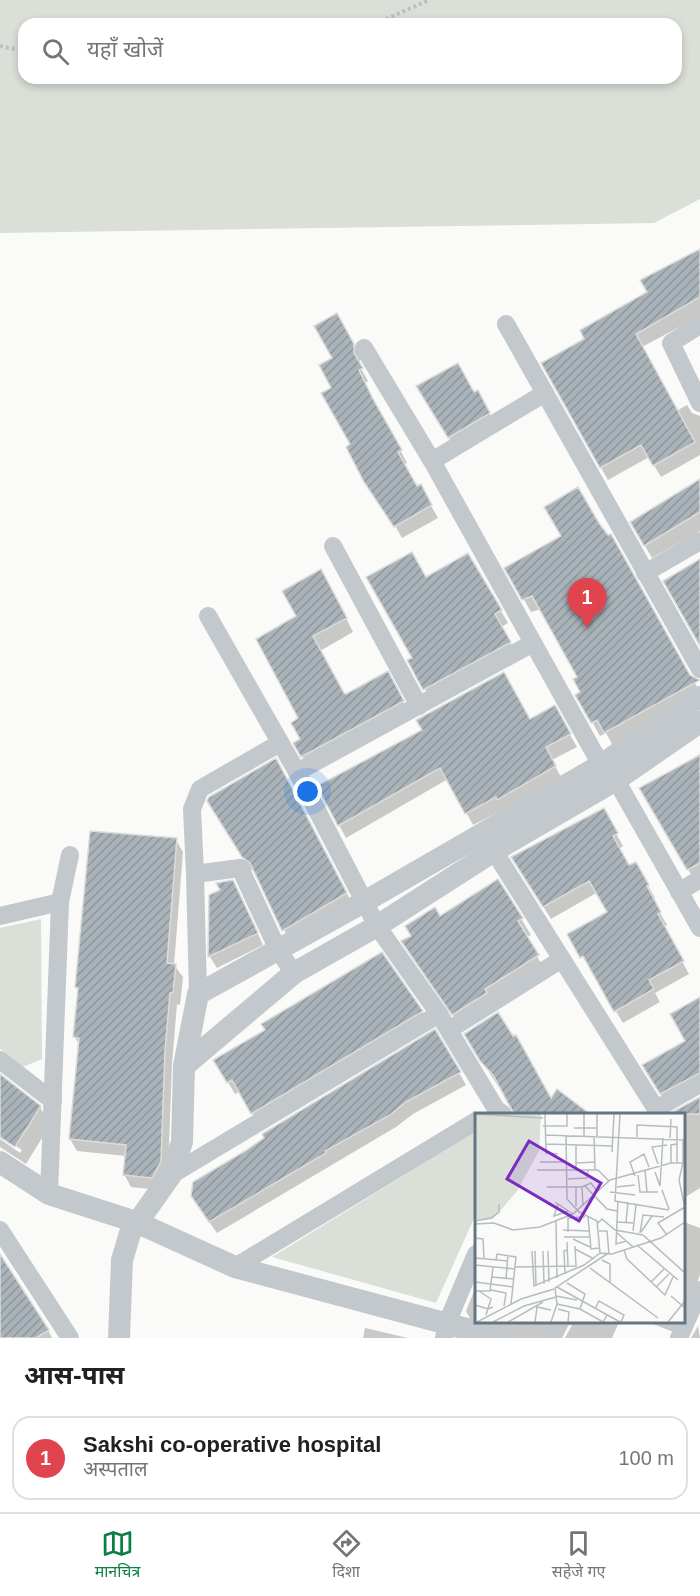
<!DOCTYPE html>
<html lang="hi">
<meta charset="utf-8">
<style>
body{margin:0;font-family:Arial,"Noto Sans Devanagari",sans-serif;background:#f2f2f2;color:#202124}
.you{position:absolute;left:308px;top:792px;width:21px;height:21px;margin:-15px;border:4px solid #fff;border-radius:50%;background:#1a73e8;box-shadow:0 0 0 9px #1a73e833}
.badge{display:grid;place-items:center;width:39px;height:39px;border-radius:50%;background:#0b8043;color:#fff;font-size:20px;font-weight:700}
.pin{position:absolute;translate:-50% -50px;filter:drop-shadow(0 2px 3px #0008)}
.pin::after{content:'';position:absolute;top:32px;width:21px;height:18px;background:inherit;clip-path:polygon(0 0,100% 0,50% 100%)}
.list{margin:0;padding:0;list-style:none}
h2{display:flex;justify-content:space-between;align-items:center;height:78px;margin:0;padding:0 24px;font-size:26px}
h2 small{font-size:20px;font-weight:400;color:#757577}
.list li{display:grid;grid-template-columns:39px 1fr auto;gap:18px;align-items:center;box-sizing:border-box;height:84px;margin:0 12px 12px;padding:0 12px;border:2px solid #e0e0e0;border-radius:18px}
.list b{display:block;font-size:22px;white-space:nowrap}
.list p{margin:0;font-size:20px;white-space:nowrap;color:#757577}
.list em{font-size:20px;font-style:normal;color:#757577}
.icon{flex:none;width:33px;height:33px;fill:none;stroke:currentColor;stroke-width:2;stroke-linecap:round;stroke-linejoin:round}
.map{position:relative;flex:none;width:700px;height:1338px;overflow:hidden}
.search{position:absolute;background:#fff;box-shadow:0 3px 9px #0003;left:18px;right:18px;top:18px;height:66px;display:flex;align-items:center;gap:15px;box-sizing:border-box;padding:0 21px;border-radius:18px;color:#757577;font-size:22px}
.sheet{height:174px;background:#fff}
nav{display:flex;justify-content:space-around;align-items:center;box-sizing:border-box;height:84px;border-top:2px solid #e0e0e0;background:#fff;font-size:16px;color:#757577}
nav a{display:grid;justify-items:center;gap:3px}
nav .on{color:#0b8043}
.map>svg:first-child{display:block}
.green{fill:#dadfd7;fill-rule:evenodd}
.shadow{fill:#0003}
.building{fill:url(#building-hatch);stroke:#dcdcda;stroke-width:1.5}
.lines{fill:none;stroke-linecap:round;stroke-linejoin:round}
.path{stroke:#bbbfc2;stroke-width:4;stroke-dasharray:3 3;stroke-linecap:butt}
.minor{stroke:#c3c8cc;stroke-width:18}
.tertiary{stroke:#c3c8cc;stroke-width:22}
.inset-road{fill:none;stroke:#b5bdc2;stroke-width:1.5}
.view{fill:#7b2cbf;fill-opacity:0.15;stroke:#7b2cbf;stroke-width:3}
.inset-edge{fill:none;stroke:#657683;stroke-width:3}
</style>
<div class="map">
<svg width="700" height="1338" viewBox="0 0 700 1338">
<defs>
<pattern id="building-hatch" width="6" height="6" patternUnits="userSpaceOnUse" patternTransform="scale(1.5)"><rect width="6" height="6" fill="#aab3b9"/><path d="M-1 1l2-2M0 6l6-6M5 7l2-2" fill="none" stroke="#8e969c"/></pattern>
</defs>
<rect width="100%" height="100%" fill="#fafaf8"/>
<g class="green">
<path d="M0,0h700v199l-46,24 -654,10zM24,24h652v54h-652z"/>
<path d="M41,919l1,140 -19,8 -23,-18v-121z"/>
<path d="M476,1131v83l-40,89 -164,-46z"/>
</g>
<g class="shadow">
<path d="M700,251v65l-58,31 36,63 9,-5 5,8 8,3v39l-39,22 -12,-20 -41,23 -65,-116 43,-25z"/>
<path d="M336,315l24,42v10l8,14 -3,2 42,80 -4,2 13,23 4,-2 18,32 -36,20 -14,-25 -3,1 -37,-66 4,-3 -18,-57z"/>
<path d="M418,387l56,7 3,-2 19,33 -40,25z"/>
<path d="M700,482v49l-48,27 -20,-35z"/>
<path d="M610,536l90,156 -87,54 -7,-13 -6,3 -23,-41 5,-3 -3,-15 -38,-68 -10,3 -24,-43z"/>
<path d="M468,555l40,68 -7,4 16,28 -85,46 -23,-40 5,-3 11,-79z"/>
<path d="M329,584l24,48 -33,19 26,45 49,-9 15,28 -100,55 -14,-26 6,-4 -3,-123z"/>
<path d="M554,707l23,40 -25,13 10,19 -89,46 -25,-46 -102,59 -27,-51 211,-67z"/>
<path d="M700,754v128l-4,1 -55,-95z"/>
<path d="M282,772l71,133 -63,37 -33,-69 -7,-4 -7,-12z"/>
<path d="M603,810l20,36 -4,3 10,18 7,-3 19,34 -3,1 15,26 -4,2 26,47 -34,19 5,9 -37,21 -54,-89 40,-22 -11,-20 -47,27 -31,-50z"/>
<path d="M176,840l7,12 -9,113 9,12 -3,28 -3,-1 -5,60 -4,106 -9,20 -28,-3 -7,-13 2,-18 -49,-5 -7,-12 10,-93 -5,-9 4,-45 -3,-5z"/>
<path d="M498,881l33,54 -5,2 20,35 -83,57 -51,-72 27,-39z"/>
<path d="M240,894l23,51 -46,23 -7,-11 1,-61z"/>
<path d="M700,999v90l-32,17 -17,-28 36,-37z"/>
<path d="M422,1011l6,12 -169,102 -19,-33 -5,2 -20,-34z"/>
<path d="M435,1031l31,54 -53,29 -17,13 -179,106 -17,-24 46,-57z"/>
<path d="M473,1047l77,53 8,-9 30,23h-72z"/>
<path d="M0,1076l40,31 10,18 -24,39 -26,-17v-8l20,14 2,-3 -22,-15z"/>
<path d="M700,1097v91l-16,10v-84h-15z"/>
<path d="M684,1222l16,6v46l-19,61 -33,-13h36z"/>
<path d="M0,1277l48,53 4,8h-52z"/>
<path d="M476,1286v36h143l-7,16h-47l7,-13 -11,1 -7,12h-45l-36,-14 -7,-13z"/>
<path d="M698,1326l2,12h-9z"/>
<path d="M365,1328l43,10h-45z"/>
</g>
<g class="building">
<path d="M700,249v48l-64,37 59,108 -42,24 -12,-21 -41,23 -59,-105 43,-24 -4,-9 67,-38 -7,-12z"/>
<path d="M337,313l17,31v9l9,15 -4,2 14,29 29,51 -4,2 19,34 4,-2 11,21 -38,22 -30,-45 -18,-35 4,-3 -29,-51 10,-5 -12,-23 13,-7 -18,-32z"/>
<path d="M458,363l16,29 4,-2 12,23 -42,25 -32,-52z"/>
<path d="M700,479v33l-56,34 -14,-24z"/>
<path d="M578,487l21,36 9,12 3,-1 79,141 10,5 -96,53 -7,-13 -6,3 -16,-28 5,-3 -7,-13 4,-2 -45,-81 -10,4 -18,-32 57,-32 -17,-29z"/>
<path d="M412,552l14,25 42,-24 34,57 -7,4 16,28 -88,48 -16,-30 5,-2 -46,-81z"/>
<path d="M700,559v87l-37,-65z"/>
<path d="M321,569l26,49 -34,18 31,57 2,1 42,-23 16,30 -103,56 -8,-14 7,-4 -9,-16 7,-5 -42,-79 40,-23 -14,-25z"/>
<path d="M504,672l26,47 25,-14 16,29 -25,13 10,19 -59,34 -1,-3 -31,17 -25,-46 -102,58 -21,-40 105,-56 -6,-10z"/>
<path d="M700,755v108l-13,7 -48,-82z"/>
<path d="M276,758l71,135 -65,38 -32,-68 -8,-6 -35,-56 2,-4z"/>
<path d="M604,808l14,25 -5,3 16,29 7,-3 13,23 -2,1 14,26 -3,2 26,47 -35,19 5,9 -40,23 -31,-56 -3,2 -13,-24 40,-22 -18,-31 -46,26 -32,-50z"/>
<path d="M90,831l87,7 -10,125 9,1 -3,29h-3l-5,58 -4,110 -9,17 -29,-3 3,-30 -57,-6 10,-101 -6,-1 5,-49 -3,-1z"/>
<path d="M498,879l25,39 -5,3 21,34 -54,34 2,4 -35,22 -51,-74 10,-5 -6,-10 30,-19 5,9z"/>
<path d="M233,880l25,53 -50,24 1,-62 11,-5 -4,-7z"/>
<path d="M382,952l41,59 -172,103 -19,-34 -5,3 -14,-23 52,-30 -4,-6z"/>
<path d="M700,997v76l-40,21 -18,-29 43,-24 -15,-27z"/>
<path d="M498,1012l15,24 3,-1 35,63 6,-9 33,25h-76l-21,-39 -13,-14 -16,-27z"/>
<path d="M435,1029l26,43 -55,30 -16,13 -65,36 1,2 -117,69 -18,-26 2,-14 52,-31 19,-13 -2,-4z"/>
<path d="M0,1074l41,32 -26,41 -15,-10z"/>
<path d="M700,1097v17h-31z"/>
<path d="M0,1254l49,76 -13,8h-36z"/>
</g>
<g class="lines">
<g class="path">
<path d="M375,24l54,-24"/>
<path d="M0,46l24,5"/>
<path d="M182,78h25"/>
</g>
<g class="minor">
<path d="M506,324l194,345"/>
<path d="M700,325l-29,18 29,60"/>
<path d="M364,348l68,113 169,304 15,15 84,148"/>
<path d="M432,461l113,-68"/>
<path d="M333,546l86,160"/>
<path d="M645,573l55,-32"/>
<path d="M208,616l89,156 80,154 62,88 57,95 7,5"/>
<path d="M297,772l236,-129"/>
<path d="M494,851l162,258 44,-25"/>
<path d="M195,874l-3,-65 8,-20 80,-46"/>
<path d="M679,892l21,-13"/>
<path d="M0,916l60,-14"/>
<path d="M198,994l-3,-120 45,-6 38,82 16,23"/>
<path d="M449,1030l113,-71"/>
<path d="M0,1060l53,41"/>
<path d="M171,1175l268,-161"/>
<path d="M49,1194l11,-292 10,-47"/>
<path d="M0,1230l70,108"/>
<path d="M235,1267l241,-146"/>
<path d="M444,1338l3,-15 29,-69"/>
<path d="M552,1338l8,-16"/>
<path d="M679,1338l21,-48"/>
</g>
<g class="tertiary">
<path d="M184,1066l110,-93 83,-47 117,-75 122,-71 84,-58"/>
<path d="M0,1162l49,32 87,28 99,45 265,71"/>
<path d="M119,1338l3,-78 8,-27 41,-58 11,-33 2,-76 14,-72 166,-92 237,-137 99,-68"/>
</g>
</g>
<g transform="translate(475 1113)">
<rect width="210" height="210" fill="#fafaf8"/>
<path d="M0,1h66l-2,37 -22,40 -24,28 -18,1z" fill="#dadfd7"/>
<path class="inset-road" d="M0,1l68,4M70,1l1,39 12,1M122,1v22M145,1l-5,87 54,9M68,13h24v-12M99,15h23M71,22l137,5v22M91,22l1,64 12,13 18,9 3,32 12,1 49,-16 24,-16M109,23v-22M119,23l1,34M162,24v-12l40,2v35M195,25l1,-19M71,31l66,2M101,32v25M137,39l2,-38M65,49h26M101,50l19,-1M196,50v-18l6,-1M183,51l-6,-17 15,-2M62,57h61l11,11M170,57l2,22h11M180,59l5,14 3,-48M163,62l2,17h7M160,63l-5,-14 14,-8 5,13M93,66l19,-1 1,-8M110,73l22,23 10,2M72,74h35l9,-4 6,8M101,74v19M107,74l1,19M142,74l18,-2M187,77l7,19M135,79l25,3M143,88l-2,43 10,-3M80,89l18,12M83,91l-4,12 14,-5M113,104l3,32 8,-1M0,108l16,-3 8,-6v-8M81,108l1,57M141,109l18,1M151,109l2,-20M123,110l4,-4 13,11 28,5 42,38M0,111l19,-1 19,7 27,-3 33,-13 37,-34 61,-17h12l-4,17 6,28M88,117l26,1M124,118h8l2,23M158,118l3,-26M93,119v-14l17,-1M141,119l17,15M166,119l11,-16M165,120l3,-18 21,2M192,122l-9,-12 27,-16M89,124h25M0,125l8,1 1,20M98,126l17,8M92,129l1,24M162,132l41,35M100,136l19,10M149,137l3,9 38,36 8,-18M57,138l2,35 50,-21 16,-12M60,138l1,35M68,138l1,33M73,138l1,31M0,145l33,3M127,147l8,4v19M21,148l1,-7 19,3 -5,47M0,152l40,4M40,154l61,-1 -1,-20M115,155l68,50M90,161l-1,-23 3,-1M17,164l22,2M31,165l2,-23M0,169l38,5M176,169l13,-13M92,170l18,11 -5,15M0,171v22M82,174l63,35M181,174l13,-13M16,177l15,3 -2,13M0,178h15l3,-24M4,178l12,8 -5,16M81,183l21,4M196,183l14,12M82,191l23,5 23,13 4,-7M0,192l13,4 5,-2M83,196l11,3 -1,10M120,196l4,-8 25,14 -3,7M2,209l44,-23 33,-10M18,209l31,-16 32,-9M33,209l35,-20M60,209l2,-15 14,3M76,209l6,-18 -2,-16 52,-34M193,209l17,-21"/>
<path class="view" d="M54,28l72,42 -22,38 -72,-42z"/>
<rect width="210" height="210" class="inset-edge"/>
</g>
</svg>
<div class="you"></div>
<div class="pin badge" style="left:587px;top:628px;background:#e0444e">1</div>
<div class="search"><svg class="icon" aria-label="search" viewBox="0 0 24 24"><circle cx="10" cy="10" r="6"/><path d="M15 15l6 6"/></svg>यहाँ खोजें</div>
</div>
<section class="sheet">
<h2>आस-पास<small></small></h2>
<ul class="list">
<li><span class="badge" style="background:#e0444e">1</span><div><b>Sakshi co-operative hospital</b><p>अस्पताल</p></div><em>100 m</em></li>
</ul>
</section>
<nav>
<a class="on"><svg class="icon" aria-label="map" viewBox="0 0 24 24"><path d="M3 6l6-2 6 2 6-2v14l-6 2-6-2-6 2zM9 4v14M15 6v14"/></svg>मानचित्र</a>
<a><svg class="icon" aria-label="directions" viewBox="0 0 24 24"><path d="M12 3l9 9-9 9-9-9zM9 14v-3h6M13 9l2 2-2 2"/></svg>दिशा</a>
<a><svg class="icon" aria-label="saved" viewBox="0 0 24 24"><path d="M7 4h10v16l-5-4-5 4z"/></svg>सहेजे गए</a>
</nav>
